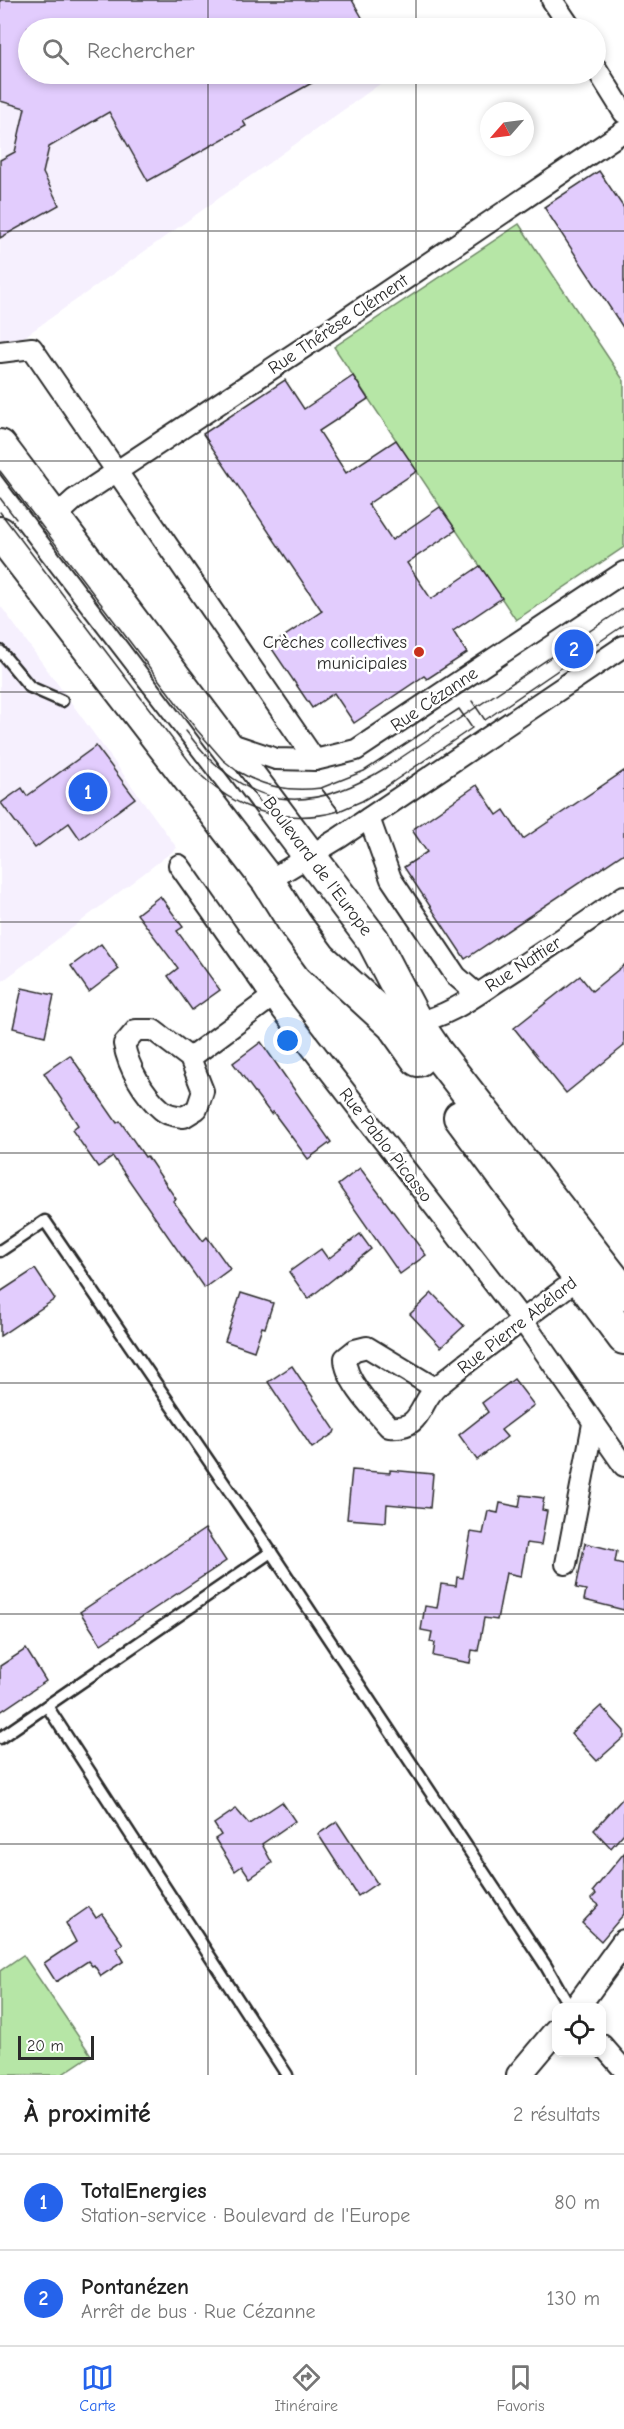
<!DOCTYPE html>
<html lang="fr">
<meta charset="utf-8">
<style>
body{margin:0;font-family:"Comic Neue",sans-serif;background:#f6f6f6;color:#222}
.controls{position:absolute;right:18px;bottom:18px;display:grid;overflow:hidden;border-radius:12px;box-shadow:0 3px 9px #0003}
.controls button{width:54px;height:54px;display:grid;place-items:center;padding:0;border:0;border-bottom:2px solid #e0e0e0;background:#fff;color:#222;font:30px sans-serif}
.compass{position:absolute;left:480px;top:102px;width:54px;height:54px;border-radius:50%;background:#fff;box-shadow:0 3px 9px #0003;rotate:242deg}
.scale{position:absolute;left:18px;bottom:15px;width:76px;box-sizing:border-box;padding-left:6px;border:3px solid #2b2b2b;border-top:0;font-size:16px;line-height:21px;white-space:nowrap;color:#2b2b2b;-webkit-text-stroke:4px #fff;paint-order:stroke}
.you{position:absolute;left:288px;top:1041px;width:21px;height:21px;margin:-15px;border:4px solid #fff;border-radius:50%;background:#1a73e8;box-shadow:0 0 0 9px #1a73e833}
.badge{display:grid;place-items:center;width:39px;height:39px;border-radius:50%;background:#2563eb;color:#fff;font-size:20px;font-weight:700}
.pin{position:absolute;translate:-50% -50%;border:3px solid #fff;box-shadow:0 2px 6px #0006}
.list{margin:0;padding:0;list-style:none}
h2{display:flex;justify-content:space-between;align-items:center;height:78px;margin:0;padding:0 24px;font-size:26px}
h2 small{font-size:20px;font-weight:400;color:#767676}
.list li{display:grid;grid-template-columns:39px 1fr auto;gap:18px;align-items:center;box-sizing:border-box;height:96px;padding:0 24px;border-top:2px solid #e0e0e0}
.list b{display:block;font-size:22px;white-space:nowrap}
.list p{margin:0;font-size:20px;white-space:nowrap;color:#767676}
.list em{font-size:20px;font-style:normal;color:#767676}
.icon{flex:none;width:33px;height:33px;fill:none;stroke:currentColor;stroke-width:2;stroke-linecap:round;stroke-linejoin:round}
.map{position:relative;flex:none;width:624px;height:2075px;overflow:hidden}
.search{position:absolute;background:#fff;box-shadow:0 3px 9px #0003;left:18px;right:18px;top:18px;height:66px;display:flex;align-items:center;gap:15px;box-sizing:border-box;padding:0 21px;border-radius:33px;color:#767676;font-size:22px}
.sheet{height:270px;background:#fff}
nav{display:flex;justify-content:space-around;align-items:center;box-sizing:border-box;height:84px;border-top:2px solid #e0e0e0;background:#fff;font-size:16px;color:#767676}
nav a{display:grid;justify-items:center;gap:3px}
nav .on{color:#2563eb}
.map>svg:first-child{display:block}
.built{fill:#f6f0fe}
.green{fill:#b6e6a6;stroke:#708868;stroke-width:1.5}
.building{fill:#e2ccfd;stroke:#2b2b2b;stroke-width:1.5}
.lines{fill:none;stroke-linecap:round;stroke-linejoin:round}
.service-casing{stroke:#2b2b2b;stroke-width:15}
.minor-casing{stroke:#2b2b2b;stroke-width:24}
.tertiary-casing{stroke:#2b2b2b;stroke-width:28}
.primary-casing{stroke:#2b2b2b;stroke-width:36}
.service{stroke:#fff;stroke-width:10}
.minor{stroke:#fff;stroke-width:20}
.tertiary{stroke:#fff;stroke-width:24}
.primary{stroke:#fff;stroke-width:32}
.tram{stroke:#2b2b2b;stroke-width:1.5}
.grid{fill:none;stroke:#2b2b2b;stroke-width:1.5;stroke-opacity:0.55}
.poi-dot{fill:#c8321e;stroke:#fff;stroke-width:2}
.labels{text-anchor:middle;stroke-width:5;stroke-linejoin:round;paint-order:stroke}
.street-label{font-size:18px;fill:#2b2b2b;stroke:#fff}
.poi-label{font-size:18px;fill:#2b2b2b;stroke:#fff;text-anchor:end}
</style>
<div class="map">
<svg width="624" height="2075" viewBox="0 0 624 2075">
<rect width="100%" height="100%" fill="#fff"/>
<filter id="ink" filterUnits="userSpaceOnUse"><feTurbulence type="fractalNoise" baseFrequency=".0167" numOctaves="2"/><feDisplacementMap in="SourceGraphic" scale="12" xChannelSelector="R" yChannelSelector="G"/><feConvolveMatrix kernelMatrix="1 2 1 2 8 2 1 2 1" color-interpolation-filters="sRGB"/></filter>
<g filter="url(#ink)">
<g class="built">
<path d="M0,0h353l16,28h-341v46h366l-394,280z"/>
<path d="M0,605l177,243 -177,135z"/>
</g>
<g class="green">
<path d="M519,224l105,157v166l-108,73 -182,-273z"/>
<path d="M23,1955l68,100 -30,20h-61v-104z"/>
</g>
<g class="building">
<path d="M0,0h352l16,28h-340v46h300l-85,47 3,5 -98,55 -39,-69 -60,35 -6,26 16,32 -59,33v-78l15,-8 10,-44 -25,-7z"/>
<path d="M599,171l25,37v121l-80,-122z"/>
<path d="M353,376l15,23 -49,32 27,42 50,-33 21,31 -49,33 24,36 48,-33 16,23 -49,33 24,36 49,-33 22,32 -49,33 14,22 -40,26 -3,-3 -70,47 -20,-30 -22,15 -42,-62 52,-35 -119,-177 82,-54 19,29z"/>
<path d="M96,746l39,52 -55,41 -11,-16 -34,25 -34,-45 21,-15 5,8z"/>
<path d="M624,771v82l-159,106 -61,-92 23,-15 -15,-22 65,-45 20,30 7,-5 19,29z"/>
<path d="M160,896l23,31 -6,4 43,59 -28,20 -24,-34 10,-8 -41,-54z"/>
<path d="M101,944l18,25 -30,23 -18,-26z"/>
<path d="M624,965v81l-58,47 -52,-65 66,-52 12,15z"/>
<path d="M22,988l32,7 -9,41 -32,-8z"/>
<path d="M261,1042l70,100 -23,17 -35,-47 -2,2 -38,-51z"/>
<path d="M70,1055l47,68 3,-2 25,36 2,-1 29,43 -3,2 30,40 4,-4 23,32 -26,19 -91,-131 -15,10 -26,-37 6,-5 -34,-52z"/>
<path d="M360,1168l66,87 -26,19 -62,-89z"/>
<path d="M360,1234l11,15 -63,50 -19,-27 32,-23 7,10z"/>
<path d="M35,1269l20,30 -55,37v-44z"/>
<path d="M241,1293l32,10 -8,25 -3,-1 -8,24 -29,-10z"/>
<path d="M432,1293l32,33 -23,21 -31,-33z"/>
<path d="M292,1366l43,64 -1,3 -22,15 -44,-66z"/>
<path d="M514,1379l20,26 -33,25 6,7 -30,23 -18,-25 29,-23 -6,-9z"/>
<path d="M352,1470l38,3v-3l43,4 -3,34 -43,-4 -1,18 -39,-3z"/>
<path d="M521,1495l23,3 -2,12 5,1 -6,34 -14,-2 -6,33 -15,-3 -9,47 -13,-2 -6,33 -6,-1 -2,13 -37,-7 2,-13 -5,-1 2,-10 -11,-2 4,-24 12,2 4,-24 15,2 1,-9 6,1 8,-46 12,2 5,-23 10,2 2,-10 19,4z"/>
<path d="M205,1529l21,32 -125,83 -21,-32z"/>
<path d="M585,1543l32,8 -2,11 9,2v46l-40,-10 2,-10 -10,-2z"/>
<path d="M26,1649l20,32 -46,31v-46z"/>
<path d="M601,1706l23,25v6l-27,24 -26,-28z"/>
<path d="M624,1797v36l-13,15 -17,-18z"/>
<path d="M282,1802l13,19 -33,23 10,19 -22,15 -8,-12 -7,5 -20,-32 6,-4 -7,-11 22,-15 13,15z"/>
<path d="M337,1822l40,61 -19,13 -40,-62z"/>
<path d="M624,1853v61l-23,27 -19,-18 17,-18 -8,-6 5,-5 -3,-3z"/>
<path d="M89,1907l7,11 6,-4 21,30 -7,4 8,13 -23,15 -7,-11 -2,1 -4,-5 -32,21 -12,-19 32,-21 -10,-19z"/>
</g>
<g class="lines">
<g class="service-casing">
<g id="service">
<path d="M0,651l30,36 32,14"/>
<path d="M0,1251l45,-30 226,331 275,414 24,42"/>
<path d="M47,1706l240,369"/>
<path d="M0,1738l271,-186"/>
</g>
</g>
<g class="minor-casing">
<g id="minor">
<path d="M552,0l19,28"/>
<path d="M596,68l28,45"/>
<path d="M0,352l32,-4 283,412"/>
<path d="M54,518l21,-19 240,-159 309,-209"/>
<path d="M225,742l51,17 39,1 41,-10 268,-178"/>
<path d="M369,818l22,61 65,97 21,18"/>
<path d="M179,865l93,132 251,324 101,145"/>
<path d="M268,881l71,-43 285,-192"/>
<path d="M416,1022c31,-5 56,-24 82,-41 43,-27 84,-56 126,-85"/>
<path d="M190,1058l-37,-28h-17l-12,14c4,23 20,51 38,66 5,5 15,6 22,7l13,-8 6,-18 -13,-33 82,-61"/>
<path d="M435,1388l-68,-41 -12,3 -10,8c0,23 29,52 44,69 35,3 29,-25 49,-41 48,-40 100,-77 150,-115"/>
<path d="M566,1564l27,-140"/>
<path d="M602,2045l22,25"/>
</g>
</g>
<g class="tertiary-casing">
<g id="tertiary">
<path d="M576,2008l48,-66"/>
<path d="M519,2075l37,-44"/>
</g>
</g>
<g class="primary-casing">
<g id="primary">
<path d="M0,446l373,494 43,82 21,31 187,240"/>
<path d="M0,533l268,348 27,43 25,34 73,67 25,35"/>
<path d="M460,1117l164,221"/>
</g>
</g>
<use href="#service" class="service"/>
<use href="#minor" class="minor"/>
<use href="#tertiary" class="tertiary"/>
<use href="#primary" class="primary"/>
<g class="tram">
<path d="M0,471l197,259 26,30 14,11 32,43c-30,-8 -53,-22 -74,-45l-195,-257"/>
<path d="M0,498l16,21"/>
<path d="M472,701l13,19 139,-95"/>
<path d="M459,709l13,19 -88,60 -22,13 -23,10 -18,-23 43,-17z"/>
<path d="M186,731c59,78 118,88 201,36l237,-159"/>
<path d="M237,771c27,16 52,21 84,17l18,23c-24,7 -45,7 -70,3z"/>
</g>
</g>
</g>
<path class="grid" d="M208,0v28M416,0v28M208,74v2001M416,74v2001M0,231h624M0,461h624M0,692h624M0,922h624M0,1153h624M0,1383h624M0,1614h624M0,1844h624"/>
<circle class="poi-dot" cx="419" cy="652" r="6"/>
<g class="labels">
<g class="street-label">
<text transform="translate(338 324) rotate(-34)" y="6">Rue Thérèse Clément</text>
<text transform="translate(434 699) rotate(-34)" y="6">Rue Cézanne</text>
<text transform="translate(318 866) rotate(53)" y="6">Boulevard de l'Europe</text>
<text transform="translate(523 964) rotate(-33)" y="6">Rue Nattier</text>
<text transform="translate(386 1145) rotate(52)" y="6">Rue Pablo Picasso</text>
<text transform="translate(517 1325) rotate(-38)" y="6">Rue Pierre Abélard</text>
</g>
<g class="poi-label">
<text x="407" y="648">Crèches collectives<tspan x="407" dy="21">municipales</tspan></text>
</g>
</g>
</svg>
<div class="controls">
<button><svg class="icon" aria-label="locate" viewBox="0 0 24 24"><circle cx="12" cy="12" r="6"/><path d="M12 2v4M12 18v4M2 12h4M18 12h4"/></svg></button>
</div>
<svg class="compass" viewBox="-18 -18 36 36"><path d="M0-13l5 13h-10z" fill="#e53935"/><path d="M0 13l5-13h-10z" fill="#767676"/></svg>
<div class="scale">20 m</div>
<div class="you"></div>
<div class="pin badge" style="left:88px;top:792px">1</div>
<div class="pin badge" style="left:574px;top:649px">2</div>
<div class="search"><svg class="icon" aria-label="search" viewBox="0 0 24 24"><circle cx="10" cy="10" r="6"/><path d="M15 15l6 6"/></svg>Rechercher</div>
</div>
<section class="sheet">
<h2>À proximité<small>2 résultats</small></h2>
<ul class="list">
<li><span class="badge">1</span><div><b>TotalEnergies</b><p>Station-service · Boulevard de l'Europe</p></div><em>80 m</em></li>
<li><span class="badge">2</span><div><b>Pontanézen</b><p>Arrêt de bus · Rue Cézanne</p></div><em>130 m</em></li>
</ul>
</section>
<nav>
<a class="on"><svg class="icon" aria-label="map" viewBox="0 0 24 24"><path d="M3 6l6-2 6 2 6-2v14l-6 2-6-2-6 2zM9 4v14M15 6v14"/></svg>Carte</a>
<a><svg class="icon" aria-label="directions" viewBox="0 0 24 24"><path d="M12 3l9 9-9 9-9-9zM9 14v-3h6M13 9l2 2-2 2"/></svg>Itinéraire</a>
<a><svg class="icon" aria-label="saved" viewBox="0 0 24 24"><path d="M7 4h10v16l-5-4-5 4z"/></svg>Favoris</a>
</nav>
